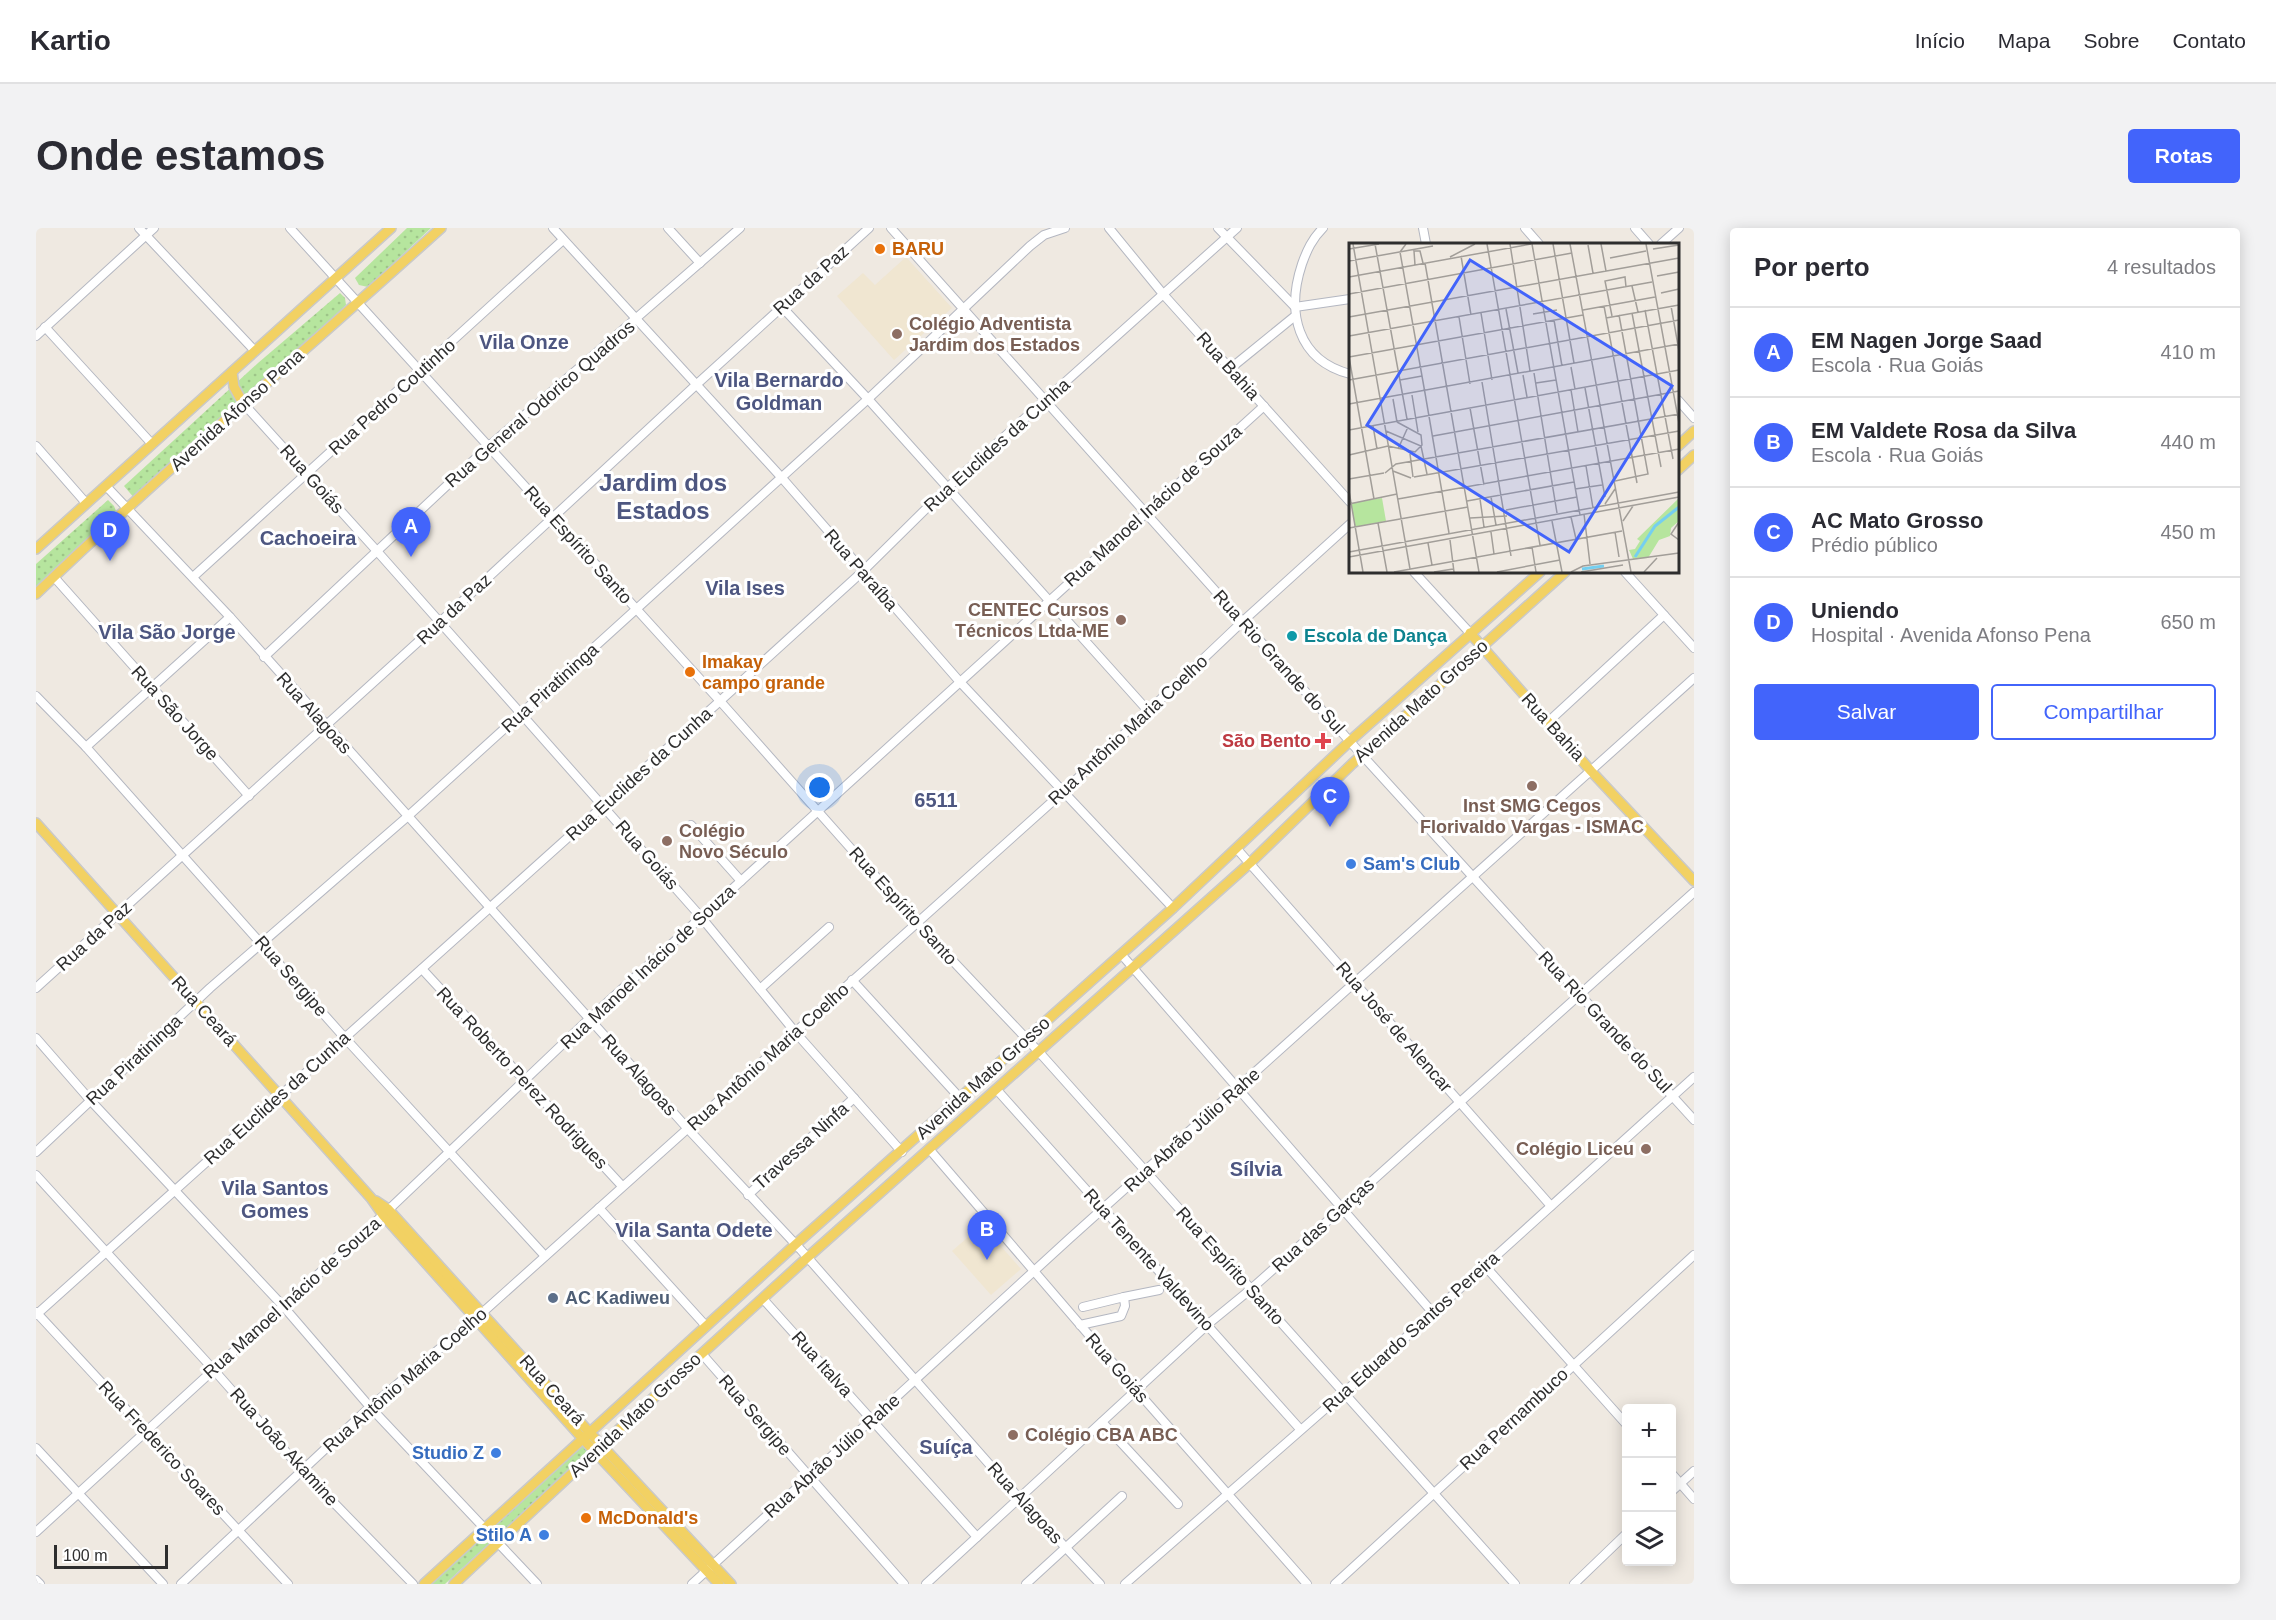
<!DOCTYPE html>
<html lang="pt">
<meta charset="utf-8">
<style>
body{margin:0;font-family:Arial,sans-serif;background:#f2f2f3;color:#2b2b33}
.controls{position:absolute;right:18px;bottom:18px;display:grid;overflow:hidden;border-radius:6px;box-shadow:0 3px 15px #0003}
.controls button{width:54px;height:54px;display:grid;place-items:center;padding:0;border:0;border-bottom:2px solid #e1e1e2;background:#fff;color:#2b2b33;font:30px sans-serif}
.scale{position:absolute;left:18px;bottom:15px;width:114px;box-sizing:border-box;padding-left:6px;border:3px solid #2e2e2e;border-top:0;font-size:16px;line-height:21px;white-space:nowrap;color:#2e2e2e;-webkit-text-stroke:4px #fff;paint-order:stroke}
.you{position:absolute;left:784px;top:560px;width:21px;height:21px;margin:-15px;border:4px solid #fff;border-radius:50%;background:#1a73e8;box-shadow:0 0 0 9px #1a73e833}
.badge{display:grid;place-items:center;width:39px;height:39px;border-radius:50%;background:#4264fb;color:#fff;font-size:20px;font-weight:700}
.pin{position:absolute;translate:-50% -50px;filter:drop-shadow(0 2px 3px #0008)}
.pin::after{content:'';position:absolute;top:32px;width:21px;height:18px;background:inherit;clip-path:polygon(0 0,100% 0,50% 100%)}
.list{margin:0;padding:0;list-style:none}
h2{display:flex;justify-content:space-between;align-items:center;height:78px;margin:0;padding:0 24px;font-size:26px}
h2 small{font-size:20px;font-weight:400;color:#7c7c81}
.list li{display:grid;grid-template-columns:39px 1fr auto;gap:18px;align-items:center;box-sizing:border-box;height:90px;padding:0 24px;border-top:2px solid #e1e1e2}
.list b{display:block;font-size:22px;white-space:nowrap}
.list p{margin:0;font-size:20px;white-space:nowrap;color:#7c7c81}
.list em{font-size:20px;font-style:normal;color:#7c7c81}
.actions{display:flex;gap:12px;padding:18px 24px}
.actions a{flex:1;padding:14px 0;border:2px solid #4264fb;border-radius:6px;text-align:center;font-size:21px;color:#4264fb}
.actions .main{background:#4264fb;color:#fff}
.icon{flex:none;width:33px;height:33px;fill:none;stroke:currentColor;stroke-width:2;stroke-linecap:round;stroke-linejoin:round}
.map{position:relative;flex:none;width:1658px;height:1356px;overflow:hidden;border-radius:6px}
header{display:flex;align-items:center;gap:36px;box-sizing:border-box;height:84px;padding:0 30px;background:#fff;border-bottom:2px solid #e1e1e2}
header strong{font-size:28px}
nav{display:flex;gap:33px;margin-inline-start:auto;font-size:21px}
.intro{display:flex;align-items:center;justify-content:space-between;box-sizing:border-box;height:144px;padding:0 36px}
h1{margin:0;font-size:42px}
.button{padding:15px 27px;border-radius:6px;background:#4264fb;color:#fff;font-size:21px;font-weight:700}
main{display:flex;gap:36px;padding:0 36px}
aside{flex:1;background:#fff;border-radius:6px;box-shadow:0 3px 15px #0003}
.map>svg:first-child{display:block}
.education{fill:#f0e6d1}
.grass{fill:url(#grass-dots)}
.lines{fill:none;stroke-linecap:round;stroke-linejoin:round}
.minor-casing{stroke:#b4b7c1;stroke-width:10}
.major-casing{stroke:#c9c9c9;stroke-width:12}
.minor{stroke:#fff;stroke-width:8}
.major{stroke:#f2d163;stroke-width:9}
.food-dot{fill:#e8710a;stroke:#fff;stroke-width:2}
.education-dot{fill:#8d6e63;stroke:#fff;stroke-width:2}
.culture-dot{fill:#0f9aa8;stroke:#fff;stroke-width:2}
.health-dot{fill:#e0444e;stroke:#fff;stroke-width:2}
.shop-dot{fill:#3f7fe0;stroke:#fff;stroke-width:2}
.service-dot{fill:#5c6f8a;stroke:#fff;stroke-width:2}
.labels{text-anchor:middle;stroke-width:6;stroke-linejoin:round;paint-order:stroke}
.food-label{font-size:18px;font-weight:bold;fill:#c56008;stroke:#fff;text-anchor:start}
.street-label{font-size:18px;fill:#2e2e2e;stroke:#fff}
.education-label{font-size:18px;font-weight:bold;fill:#785e54;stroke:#fff;text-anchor:start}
.culture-label{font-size:18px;font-weight:bold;fill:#0d838f;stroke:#fff;text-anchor:start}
.health-label{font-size:18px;font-weight:bold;fill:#be3a42;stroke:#fff;text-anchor:end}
.shop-label{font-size:18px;font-weight:bold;fill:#366cbe;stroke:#fff;text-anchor:end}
.service-label{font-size:18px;font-weight:bold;fill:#4e5e75;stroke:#fff;text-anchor:start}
.neighbourhood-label{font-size:20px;font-weight:bold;fill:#4d5680;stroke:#fff}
.district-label{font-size:24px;font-weight:bold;fill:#4d5680;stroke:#fff}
.inset-river{fill:none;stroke:#75cff0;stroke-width:3}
.inset-road{fill:none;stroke:#a29e99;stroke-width:1.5}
.view{fill:#4264fb;fill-opacity:0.15;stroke:#4264fb;stroke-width:3}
.inset-edge{fill:none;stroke:#2e2e2e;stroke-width:3}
</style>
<header>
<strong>Kartio</strong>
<nav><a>Início</a><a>Mapa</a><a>Sobre</a><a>Contato</a></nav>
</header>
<div class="intro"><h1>Onde estamos</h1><a class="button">Rotas</a></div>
<main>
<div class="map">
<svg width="1658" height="1356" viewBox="0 0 1658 1356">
<defs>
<pattern id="grass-dots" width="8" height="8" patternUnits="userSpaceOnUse" patternTransform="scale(1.5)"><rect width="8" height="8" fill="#b6e59e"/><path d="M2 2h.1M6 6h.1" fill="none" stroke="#9dc588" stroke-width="1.8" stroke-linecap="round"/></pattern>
</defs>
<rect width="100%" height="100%" fill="#efe9e1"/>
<g class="education">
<path d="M870,29l46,51 -58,52 -57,-64 26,-23 12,12z"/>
<path d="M946,997l39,44 -30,26 -39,-44z"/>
</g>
<g class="grass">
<path d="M371,0h24l-63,59 -9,-2 -4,-7z"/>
<path d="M304,65l5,5 1,7 -47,45 -164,149 -11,-13 134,-123z"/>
<path d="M72,272l6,6 2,5 -80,77v-24z"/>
<path d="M549,1215l6,7 -146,134h-14z"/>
</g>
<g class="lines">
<g class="minor-casing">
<g id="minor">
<path d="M103,0l116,123"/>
<path d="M254,0l430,473 197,222 122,129 476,532"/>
<path d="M517,0l229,250 178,204 213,226"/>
<path d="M632,0l32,35"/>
<path d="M855,0l471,527 332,365"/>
<path d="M1073,0l54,66 187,208"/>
<path d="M1182,0l77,79 55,-8"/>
<path d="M1287,0c-11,11 -16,22 -21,36 -16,48 -5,96 48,110"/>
<path d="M1387,0l3,16"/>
<path d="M1489,0l14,16"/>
<path d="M1599,0l14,16"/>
<path d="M1625,16l18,-16"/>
<path d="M746,79l86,92 281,313"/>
<path d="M9,99l107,117"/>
<path d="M0,108l118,-108"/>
<path d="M1195,140l64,-52"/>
<path d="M1642,172l16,18"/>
<path d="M207,175l133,147 325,367 95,116 106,119"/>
<path d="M0,218l50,57"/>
<path d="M70,258l124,131 458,512 113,121 218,248 81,86"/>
<path d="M1378,344l56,61"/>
<path d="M1589,344l69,76"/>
<path d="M18,349l195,219"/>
<path d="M157,349l370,-337"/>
<path d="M228,429l225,-211 251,-218"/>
<path d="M0,468l50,51 258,290 201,219"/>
<path d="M1512,494l116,-107"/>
<path d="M50,519l144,-130"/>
<path d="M655,597l50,56"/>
<path d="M1201,621l314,357"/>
<path d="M1085,726l312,359"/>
<path d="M386,741l200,217"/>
<path d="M816,752l108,118"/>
<path d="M0,760l404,-366 257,-238 172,-156"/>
<path d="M724,761l69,-62"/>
<path d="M0,810l55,63 192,205 87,101 167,177"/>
<path d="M961,862l303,339"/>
<path d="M894,922l207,241 170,193"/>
<path d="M0,924l174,-164 197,-171 461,-418 162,-153 14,-11 21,-7"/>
<path d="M0,947l177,194 89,101 111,114"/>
<path d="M712,967l106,-97"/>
<path d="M563,980l107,118"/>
<path d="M1449,1038l141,158"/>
<path d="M1088,1069l35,-7"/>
<path d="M727,1071l214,238"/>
<path d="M0,1084l252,272"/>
<path d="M0,1087l684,-614 142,-129 84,-83 291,-261"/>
<path d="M1044,1097l41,-9 4,-10 -1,-9 -41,10"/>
<path d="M666,1126l202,230"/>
<path d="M1066,1194l76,82"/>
<path d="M0,1220l127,136"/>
<path d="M1636,1246l22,25"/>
<path d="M1636,1263l22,-20"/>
<path d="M0,1304l347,-317 206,-196 675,-613"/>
<path d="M0,1352l4,4"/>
<path d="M145,1356l189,-177 112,-94 581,-521 180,-171 107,-97"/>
<path d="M656,1356l377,-345 625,-561"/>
<path d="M890,1356l281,-259 44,-36 91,-81 352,-316"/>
<path d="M990,1356l96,-88"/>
<path d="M1089,1356l248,-217 321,-290"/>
<path d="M1299,1356l359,-329"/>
<path d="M1538,1356l52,-50"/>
</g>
</g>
<g class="major-casing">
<g id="major">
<path d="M196,144l2,15 9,16"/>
<path d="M1642,218l16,-15"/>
<path d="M1642,242l16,-15"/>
<path d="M0,321l355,-321"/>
<path d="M0,366c131,-126 270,-244 405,-366"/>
<path d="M1434,405l121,138 103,110"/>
<path d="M0,595l335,375 12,17 200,224 136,145"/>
<path d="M340,973l12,8 202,224 141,151"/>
<path d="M388,1356l372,-340 377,-336 177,-167 190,-169"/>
<path d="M418,1356l174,-163 180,-164 442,-394 102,-99 213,-192"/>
</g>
</g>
<use href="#minor" class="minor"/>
<use href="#major" class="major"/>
</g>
<g class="food-dot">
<circle cx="844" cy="21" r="6"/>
<circle cx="654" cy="444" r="6"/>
<circle cx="550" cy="1290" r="6"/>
</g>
<g class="education-dot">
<circle cx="861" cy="106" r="6"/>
<circle cx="1085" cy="392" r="6"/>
<circle cx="1496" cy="558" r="6"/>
<circle cx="631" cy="613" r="6"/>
<circle cx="1610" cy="921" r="6"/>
<circle cx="977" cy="1207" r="6"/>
</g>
<circle class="culture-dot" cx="1256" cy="408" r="6"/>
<path class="health-dot" d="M1284 504h6v6h6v6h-6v6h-6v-6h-6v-6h6z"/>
<g class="shop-dot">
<circle cx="1315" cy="636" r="6"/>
<circle cx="460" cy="1225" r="6"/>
<circle cx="508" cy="1307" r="6"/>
</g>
<circle class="service-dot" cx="517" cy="1070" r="6"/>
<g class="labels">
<g class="food-label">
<text x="856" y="27">BARU</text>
<text x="666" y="440">Imakay<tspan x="666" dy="21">campo grande</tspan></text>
<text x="562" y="1296">McDonald's</text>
</g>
<g class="street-label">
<text transform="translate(775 52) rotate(-42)" y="6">Rua da Paz</text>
<text transform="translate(1192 138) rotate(48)" y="6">Rua Bahia</text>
<text transform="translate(356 169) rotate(-42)" y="6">Rua Pedro Coutinho</text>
<text transform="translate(504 176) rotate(-41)" y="6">Rua General Odorico Quadros</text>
<text transform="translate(201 182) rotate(-42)" y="6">Avenida Afonso Pena</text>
<text transform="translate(961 217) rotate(-42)" y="6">Rua Euclides da Cunha</text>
<text transform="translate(276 251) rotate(48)" y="6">Rua Goiás</text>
<text transform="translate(1117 278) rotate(-42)" y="6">Rua Manoel Inácio de Souza</text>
<text transform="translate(542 317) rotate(48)" y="6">Rua Espírito Santo</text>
<text transform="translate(825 342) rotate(49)" y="6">Rua Paraíba</text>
<text transform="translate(418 381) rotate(-43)" y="6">Rua da Paz</text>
<text transform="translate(1243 434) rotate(48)" y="6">Rua Rio Grande do Sul</text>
<text transform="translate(514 460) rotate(-42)" y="6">Rua Piratininga</text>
<text transform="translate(1385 473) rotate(-42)" y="6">Avenida Mato Grosso</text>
<text transform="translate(139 485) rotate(48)" y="6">Rua São Jorge</text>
<text transform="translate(278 485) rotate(48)" y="6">Rua Alagoas</text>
<text transform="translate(1517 499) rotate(48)" y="6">Rua Bahia</text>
<text transform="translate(1092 502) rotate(-43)" y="6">Rua Antônio Maria Coelho</text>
<text transform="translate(603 546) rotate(-42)" y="6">Rua Euclides da Cunha</text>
<text transform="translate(611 627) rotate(49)" y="6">Rua Goiás</text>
<text transform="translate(867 678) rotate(48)" y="6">Rua Espírito Santo</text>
<text transform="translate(58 708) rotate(-42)" y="6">Rua da Paz</text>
<text transform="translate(612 739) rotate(-43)" y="6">Rua Manoel Inácio de Souza</text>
<text transform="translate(255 748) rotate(49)" y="6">Rua Sergipe</text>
<text transform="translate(168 783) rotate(48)" y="6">Rua Ceará</text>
<text transform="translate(1569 794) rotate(47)" y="6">Rua Rio Grande do Sul</text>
<text transform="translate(1358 799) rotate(49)" y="6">Rua José de Alencar</text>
<text transform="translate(732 829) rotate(-42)" y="6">Rua Antônio Maria Coelho</text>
<text transform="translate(98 832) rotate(-43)" y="6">Rua Piratininga</text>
<text transform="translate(603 847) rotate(48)" y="6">Rua Alagoas</text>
<text transform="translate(486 850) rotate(47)" y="6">Rua Roberto Perez Rodrigues</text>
<text transform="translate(947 850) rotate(-42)" y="6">Avenida Mato Grosso</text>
<text transform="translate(241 870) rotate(-42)" y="6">Rua Euclides da Cunha</text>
<text transform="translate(1156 902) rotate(-42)" y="6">Rua Abrão Júlio Rahe</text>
<text transform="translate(765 918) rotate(-42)" y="6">Travessa Ninfa</text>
<text transform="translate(1287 997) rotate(-42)" y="6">Rua das Garças</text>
<text transform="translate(1113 1032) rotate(48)" y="6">Rua Tenente Valdevino</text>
<text transform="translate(1194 1038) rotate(48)" y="6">Rua Espírito Santo</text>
<text transform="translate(256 1070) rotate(-42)" y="6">Rua Manoel Inácio de Souza</text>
<text transform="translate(1375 1104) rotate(-42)" y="6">Rua Eduardo Santos Pereira</text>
<text transform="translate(786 1136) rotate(48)" y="6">Rua Italva</text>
<text transform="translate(1081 1140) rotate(49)" y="6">Rua Goiás</text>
<text transform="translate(369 1152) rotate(-41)" y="6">Rua Antônio Maria Coelho</text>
<text transform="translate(516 1162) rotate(48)" y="6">Rua Ceará</text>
<text transform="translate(599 1187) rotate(-43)" y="6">Avenida Mato Grosso</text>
<text transform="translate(719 1187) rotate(49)" y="6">Rua Sergipe</text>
<text transform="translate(1478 1191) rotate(-43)" y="6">Rua Pernambuco</text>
<text transform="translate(248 1219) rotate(48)" y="6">Rua João Akamine</text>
<text transform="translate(126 1220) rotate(47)" y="6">Rua Frederico Soares</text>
<text transform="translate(796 1228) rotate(-42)" y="6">Rua Abrão Júlio Rahe</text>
<text transform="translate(989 1275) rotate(48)" y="6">Rua Alagoas</text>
</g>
<g class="education-label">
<text x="873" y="102">Colégio Adventista<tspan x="873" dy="21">Jardim dos Estados</tspan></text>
<text x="1073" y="388" text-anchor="end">CENTEC Cursos<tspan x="1073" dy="21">Técnicos Ltda-ME</tspan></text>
<text x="1496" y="584" text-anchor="middle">Inst SMG Cegos<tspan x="1496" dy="21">Florivaldo Vargas - ISMAC</tspan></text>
<text x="643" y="609">Colégio<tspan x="643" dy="21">Novo Século</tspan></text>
<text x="1598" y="927" text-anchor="end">Colégio Liceu</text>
<text x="989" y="1213">Colégio CBA ABC</text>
</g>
<g class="culture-label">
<text x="1268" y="414">Escola de Dança</text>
</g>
<g class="health-label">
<text x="1275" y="519">São Bento</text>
</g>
<g class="shop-label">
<text x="1327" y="642" text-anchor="start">Sam's Club</text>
<text x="448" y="1231">Studio Z</text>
<text x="496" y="1313">Stilo A</text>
</g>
<g class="service-label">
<text x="529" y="1076">AC Kadiweu</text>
</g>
<g class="neighbourhood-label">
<text x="488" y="121">Vila Onze</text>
<text x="743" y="159">Vila Bernardo<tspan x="743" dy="23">Goldman</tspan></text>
<text x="272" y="317">Cachoeira</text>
<text x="709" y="367">Vila Ises</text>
<text x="131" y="411">Vila São Jorge</text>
<text x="900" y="579">6511</text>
<text x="1220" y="948">Sílvia</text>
<text x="239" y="967">Vila Santos<tspan x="239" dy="23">Gomes</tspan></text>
<text x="658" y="1009">Vila Santa Odete</text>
<text x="910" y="1226">Suíça</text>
</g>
<g class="district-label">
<text x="627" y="263">Jardim dos<tspan x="627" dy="28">Estados</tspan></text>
</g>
</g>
<g transform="translate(1313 15)">
<rect width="330" height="330" fill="#efe9e1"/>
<path d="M33,255l4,23 -31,6 -4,-24zM330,255v23l-8,7 -1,8 -11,4 -11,18 -15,1 -4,-9 6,-1 5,-8 -3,-2z" fill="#b6e59e"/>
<path class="inset-river" d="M286,314l20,-31 24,-19M233,326l22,-3"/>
<path class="inset-road" d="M4,1l57,325M26,1l32,175M57,1l-6,8 25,141M138,1l53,301M161,1l20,127M183,1l48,271M204,1l21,119M221,1l61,328M252,1l5,27M297,1l33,179M239,2l5,28M0,6l30,-5M304,6l26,-4M112,13l10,59M101,14l25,-13M261,15l36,-7M0,18l84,-15M76,20l54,309M66,22l-1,-14h6l3,12M308,33l22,-4M0,34l182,-33M283,43l6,26M312,50l18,-4M0,51l223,-41M255,63l33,177M322,63l8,45M157,66l12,64M234,67l72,-13M296,67l28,149M132,70l11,67M283,70l29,154M184,71l24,-4M263,73l-7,-35 20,-4 1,10M0,74l330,-59M110,74l11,67M257,75l73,-13M205,77l8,46M0,93l303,-54M0,114l234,-42M0,114l25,142M222,124l4,22M185,130l23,140M174,132l4,22M0,137l330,-60M51,137l22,-4M133,139l29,174M187,140l20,-3M236,145l20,109M222,147l7,42M76,150l24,140M63,152l6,37M44,156l4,23M0,161l330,-60M121,165l14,77M24,183l4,23M0,187l330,-60M37,188l35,15 6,28M84,193l246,-45M49,206l10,-22M61,211l3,23M0,212l39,-9 27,6 7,-7 -1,-10 -24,-13M237,223l7,42M44,228l18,7M36,230l11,-9 283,-50M65,234l265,-46M0,236l35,-6M266,238l33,-7 -29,-159M226,246l27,-4M0,248l14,81M142,254l5,28M49,256l281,-50M131,256l4,28M118,258l107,-19M0,261l48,-10M256,261l10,-15M157,267l71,-13M235,271l6,50M222,274l5,22M121,275l37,-2M203,278l10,51M274,278l10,-15M330,279l-8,12 8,6M29,280l9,49M0,285l119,-21M142,289l3,22M266,289l4,25M101,297l4,32M79,300l4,22M183,304l4,25M0,309l330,-60M0,314l330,-60M45,329l228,-41M85,329l19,-3M148,329l63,-12M222,329l12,-6 96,-13M232,329l42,-7M295,329l13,-14"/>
<path class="view" d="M121,17l202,126 -103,166 -202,-127z"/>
<rect width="330" height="330" class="inset-edge"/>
</g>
</svg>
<div class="controls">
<button>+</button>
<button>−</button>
<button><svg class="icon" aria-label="layers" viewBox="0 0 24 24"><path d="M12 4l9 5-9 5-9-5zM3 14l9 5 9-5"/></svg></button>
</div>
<div class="scale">100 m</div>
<div class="you"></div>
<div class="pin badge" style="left:375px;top:329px">A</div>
<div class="pin badge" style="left:951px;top:1032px">B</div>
<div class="pin badge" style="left:1294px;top:599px">C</div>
<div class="pin badge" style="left:74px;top:333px">D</div>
</div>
<aside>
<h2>Por perto<small>4 resultados</small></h2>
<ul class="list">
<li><span class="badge">A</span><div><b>EM Nagen Jorge Saad</b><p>Escola · Rua Goiás</p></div><em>410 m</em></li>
<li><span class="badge">B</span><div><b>EM Valdete Rosa da Silva</b><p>Escola · Rua Goiás</p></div><em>440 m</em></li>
<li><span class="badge">C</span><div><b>AC Mato Grosso</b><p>Prédio público</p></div><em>450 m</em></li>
<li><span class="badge">D</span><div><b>Uniendo</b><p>Hospital · Avenida Afonso Pena</p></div><em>650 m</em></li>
</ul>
<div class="actions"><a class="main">Salvar</a><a>Compartilhar</a></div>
</aside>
</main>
